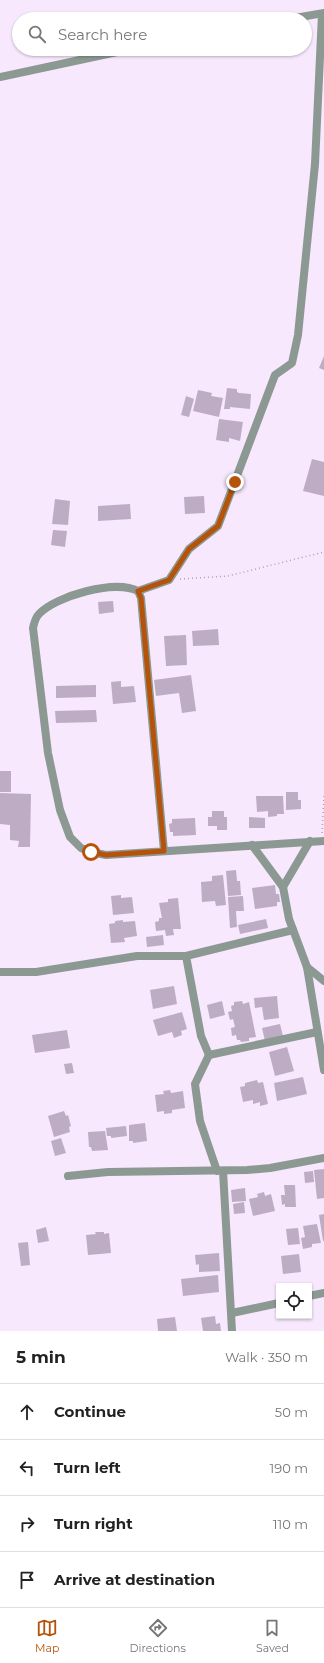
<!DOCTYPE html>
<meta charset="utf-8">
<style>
body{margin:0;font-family:Montserrat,sans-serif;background:#f6f6f6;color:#222}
.controls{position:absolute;right:12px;bottom:12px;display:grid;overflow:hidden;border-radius:0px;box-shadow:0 1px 3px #0004}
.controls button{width:36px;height:36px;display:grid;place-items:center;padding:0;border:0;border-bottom:1px solid #e0e0e0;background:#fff;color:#222;font:20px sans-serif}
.stop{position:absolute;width:12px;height:12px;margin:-9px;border:3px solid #b45309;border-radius:50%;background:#fff}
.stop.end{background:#b45309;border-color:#fff;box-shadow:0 1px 4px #0008}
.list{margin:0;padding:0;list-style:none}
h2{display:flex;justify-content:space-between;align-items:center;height:52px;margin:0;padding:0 16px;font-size:17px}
h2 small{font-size:13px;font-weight:400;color:#767676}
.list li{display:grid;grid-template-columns:26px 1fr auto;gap:12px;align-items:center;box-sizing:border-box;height:56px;padding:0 16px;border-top:1px solid #e0e0e0}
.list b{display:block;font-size:15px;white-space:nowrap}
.list em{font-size:13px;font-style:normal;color:#767676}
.icon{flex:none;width:22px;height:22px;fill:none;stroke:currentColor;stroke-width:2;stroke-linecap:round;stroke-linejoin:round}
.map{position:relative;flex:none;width:324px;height:1331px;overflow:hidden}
.search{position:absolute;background:#fff;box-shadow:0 1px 3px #0004;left:12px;right:12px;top:12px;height:44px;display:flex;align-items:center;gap:10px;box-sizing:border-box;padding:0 14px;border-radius:22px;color:#767676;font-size:15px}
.sheet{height:276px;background:#fff}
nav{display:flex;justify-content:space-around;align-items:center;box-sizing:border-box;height:56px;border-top:1px solid #e0e0e0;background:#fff;font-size:11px;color:#767676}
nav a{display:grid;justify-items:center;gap:2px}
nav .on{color:#b45309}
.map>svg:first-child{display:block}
.building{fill:#beacc5}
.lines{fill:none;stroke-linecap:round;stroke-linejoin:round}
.path{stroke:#ada1b2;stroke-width:1.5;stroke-dasharray:1 3;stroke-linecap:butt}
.minor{stroke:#8c9992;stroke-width:8}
.route{stroke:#b45309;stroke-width:5}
</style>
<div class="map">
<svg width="324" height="1331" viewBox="0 0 324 1331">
<rect width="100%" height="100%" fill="#f7e8fd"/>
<g class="building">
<path d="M324,356v14l-5,-2z"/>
<path d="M227,388l10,1v3l2,1 12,1 -1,15 -20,-2v2h-6z"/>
<path d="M198,390l14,3 -1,3 12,2 -4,19 -26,-6z"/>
<path d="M186,396l8,3 -5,18 -8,-2z"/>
<path d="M219,419l24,3 -3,19 -11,-3v4l-13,-2z"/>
<path d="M312,459l12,3v34l-21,-5z"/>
<path d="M204,496l1,17 -20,1 -1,-17z"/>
<path d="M55,499l15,2 -2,24 -16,-1z"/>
<path d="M130,504l1,15 -33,2v-15z"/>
<path d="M53,530l14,1 -2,16 -14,-2z"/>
<path d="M113,601l1,11 -15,2 -1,-12z"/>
<path d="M218,629l1,16 -26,1 -1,-15z"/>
<path d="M186,635l1,30 -21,1 -2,-30z"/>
<path d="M191,675l5,36 -14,2 -3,-20 -23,3 -2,-16z"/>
<path d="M121,681v6l13,-1 2,16 -23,2 -2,-22z"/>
<path d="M96,685v12l-40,1v-12z"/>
<path d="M96,710l1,12 -41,1 -1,-12z"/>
<rect x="0" y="771" width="11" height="21"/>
<path d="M286,792h12v8h3v9l-15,1z"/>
<path d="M0,793l31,1 -1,53h-12l1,-6 -9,-1v-15l-10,-1z"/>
<path d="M256,796h27l1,18h-7v2l-9,1v-6l-11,1z"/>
<path d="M212,811h12v6h3v13h-10v-4h-9v-9h4z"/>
<path d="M249,817l16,1v10h-16z"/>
<path d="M195,818l1,17 -23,1v-4h-3l-1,-8 3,-1v-4z"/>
<path d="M236,870l1,11h3l1,14 -13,1 -2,-25z"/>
<path d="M223,875l3,30 -10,1 -1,-5 -13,1 -1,-20 11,-1v-5z"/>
<path d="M275,885l1,9h3l1,8h-3v4l-22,3 -3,-21z"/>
<path d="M121,895v3l11,-1 2,16 -21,2 -2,-19z"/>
<path d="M243,896l1,15h-8l1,16 -7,1 -2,-31z"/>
<path d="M178,898l3,31h-8l1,6 -8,1 -1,-6 -9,1 -1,-9 4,-1v-3h3l-3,-15 9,-1v-3z"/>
<path d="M266,919l2,9 -28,6 -2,-9z"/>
<path d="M123,920v2l12,-1 2,15 -13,2 1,4 -14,1 -2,-19 6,-1v-2z"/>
<path d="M163,935l1,10 -17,2 -1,-10z"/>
<path d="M174,986l3,18 -24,5 -3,-19z"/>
<path d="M277,996l2,22 -15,2 -2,-13 -7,1 -1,-10z"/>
<path d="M222,1001l3,14 -15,4 -3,-14z"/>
<path d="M242,1001l1,3 6,-2 7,35 -7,1v3l-8,1 -1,-2h-3l-1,-5 -4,1 -1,-8 4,-1 -2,-8 -3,1 -2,-8 4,-1 -1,-5 3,-1v-3z"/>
<path d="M182,1012l5,17 -6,2 1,4 -8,3 -2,-6 -14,4 -5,-16z"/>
<path d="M280,1024l3,12 -18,5 -3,-13z"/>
<path d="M67,1030l3,18 -35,5 -3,-18z"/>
<path d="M287,1047l7,24 -19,5 -6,-24z"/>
<path d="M72,1063l2,10 -8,1 -2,-10z"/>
<path d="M303,1077l4,17 -30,7 -3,-18z"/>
<path d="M257,1080l1,3 5,-1 5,22 -8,2v-4l-7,2v-4l-10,2 -3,-15 5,-1v-3z"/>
<path d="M170,1090l1,3 12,-2 2,17 -13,2v3l-8,1v-3l-7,1 -2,-17 9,-1 -1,-3z"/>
<path d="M64,1111l2,5 2,-1 3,11 -2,1 1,5 -16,5 -6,-21z"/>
<path d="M145,1123l2,18 -14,2v-2h-4v-16z"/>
<path d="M126,1126l1,10 -16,2v-2h-4l-1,-8z"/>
<path d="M105,1131l3,19 -16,1 -1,-4h-2l-1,-15z"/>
<path d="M61,1138l5,15 -11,3 -4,-15z"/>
<path d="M324,1169v29l-7,1 -3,-29z"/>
<path d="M313,1171l1,11 -9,1 -1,-11z"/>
<path d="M284,1185h11l1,22h-11v-3l-3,1 -1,-10h4z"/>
<path d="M245,1188l1,13 -14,1 -1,-12z"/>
<path d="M264,1192l1,4 6,-2 4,17 -22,5 -4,-17 9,-2 -1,-3z"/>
<path d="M244,1202l1,11 -11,1 -1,-10z"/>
<path d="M324,1214v27h-1l-4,-26z"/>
<path d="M317,1224l4,19 -9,1v3l-9,2 -2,-11 4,-1 -2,-11z"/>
<path d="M46,1227l3,14 -11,2 -2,-13z"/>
<path d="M298,1228l2,16 -12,1 -2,-16z"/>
<path d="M95,1232h9v2l5,-1 2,20 -23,2 -2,-20 10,-1z"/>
<path d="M28,1242l2,23 -9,1 -3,-23z"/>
<path d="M219,1253l1,18 -21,1v-8l-3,1 -1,-10z"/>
<path d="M299,1254l2,18 -18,2 -2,-18z"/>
<path d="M218,1275l1,17 -36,4 -2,-17z"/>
<path d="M215,1316l1,8 4,-1 1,8h-18l-2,-13z"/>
<path d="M175,1317l2,14h-19l-1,-12z"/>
</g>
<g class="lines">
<g class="path">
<path d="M180,579l48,-3 96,-24"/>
<path d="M322,833l2,-37"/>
</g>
<g class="minor">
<path d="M289,19l35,-6"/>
<path d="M0,77l131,-28"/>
<path d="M138,591l31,-11 20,-31 29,-23 57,-151 17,-12 6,-28 17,-171 7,-150"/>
<path d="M310,841l-27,46 6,32 18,48 17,103"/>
<path d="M252,845l31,42"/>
<path d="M164,851l-23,-253 -3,-7c-23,-12 -82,5 -99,23 -4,4 -5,10 -6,14l15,125 12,57 10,27 11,11 10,4 15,3 218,-14"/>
<path d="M186,956l15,80 8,19"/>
<path d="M307,967l17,14"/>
<path d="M0,972h36l101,-16h49l107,-26"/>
<path d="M217,1171l-17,-50 -5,-37 14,-29 108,-23"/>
<path d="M223,1171l9,160"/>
<path d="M68,1176l40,-4 139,-2 23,-2 54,-10"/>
<path d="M309,1296l15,-3"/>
<path d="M232,1313l47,-10"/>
</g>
</g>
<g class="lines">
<path class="route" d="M91,852l15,3 58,-4 -23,-253 -3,-7 31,-11 20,-31 29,-23 17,-44"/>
</g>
</svg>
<div class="controls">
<button><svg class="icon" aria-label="locate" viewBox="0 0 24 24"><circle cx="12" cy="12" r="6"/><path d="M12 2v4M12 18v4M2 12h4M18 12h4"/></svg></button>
</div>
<div class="stop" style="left:91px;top:852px"></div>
<div class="stop end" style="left:235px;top:482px"></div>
<div class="search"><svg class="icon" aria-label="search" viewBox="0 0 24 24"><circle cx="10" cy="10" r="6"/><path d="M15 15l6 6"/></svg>Search here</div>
</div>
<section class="sheet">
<h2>5 min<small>Walk · 350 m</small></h2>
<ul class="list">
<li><svg class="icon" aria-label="ahead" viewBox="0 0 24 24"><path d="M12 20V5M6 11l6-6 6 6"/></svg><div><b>Continue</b></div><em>50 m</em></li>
<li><svg class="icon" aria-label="left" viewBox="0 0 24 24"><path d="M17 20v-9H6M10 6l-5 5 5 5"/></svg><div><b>Turn left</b></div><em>190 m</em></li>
<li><svg class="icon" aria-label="right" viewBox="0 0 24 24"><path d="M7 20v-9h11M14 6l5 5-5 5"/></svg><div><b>Turn right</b></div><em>110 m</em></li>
<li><svg class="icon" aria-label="arrive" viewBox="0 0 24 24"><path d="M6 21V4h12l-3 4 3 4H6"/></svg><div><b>Arrive at destination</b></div></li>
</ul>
</section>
<nav>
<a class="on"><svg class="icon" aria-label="map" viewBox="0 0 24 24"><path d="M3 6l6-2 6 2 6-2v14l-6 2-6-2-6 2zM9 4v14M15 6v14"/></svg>Map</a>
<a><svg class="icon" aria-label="directions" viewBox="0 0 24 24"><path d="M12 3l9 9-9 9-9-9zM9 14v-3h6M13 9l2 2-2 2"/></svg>Directions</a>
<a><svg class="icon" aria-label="saved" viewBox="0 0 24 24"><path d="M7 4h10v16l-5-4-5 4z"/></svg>Saved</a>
</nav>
